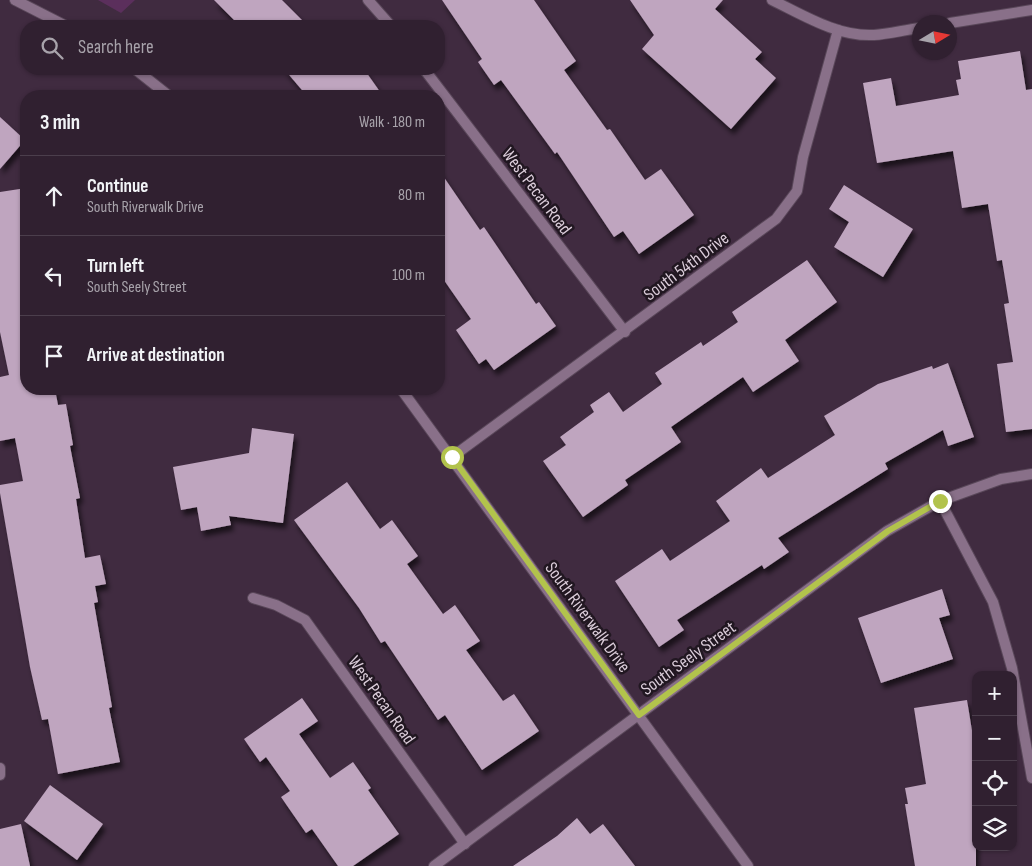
<!DOCTYPE html>
<meta charset="utf-8">
<style>
body{margin:0;font-family:"Sofia Sans Condensed",sans-serif;background:#382838;color:#f1f3f6}
.controls{position:absolute;right:15px;bottom:15px;display:grid;overflow:hidden;border-radius:10px;box-shadow:0 1px 4px #0004}
.controls button{width:45px;height:45px;display:grid;place-items:center;padding:0;border:0;border-bottom:1px solid #4b3e4c;background:#302030;color:#f1f3f6;font:25px sans-serif}
.compass{position:absolute;left:912px;top:15px;width:45px;height:45px;border-radius:50%;background:#302030;box-shadow:0 1px 4px #0004;rotate:80deg}
.stop{position:absolute;width:15px;height:15px;margin:-11px;border:4px solid #b2c34c;border-radius:50%;background:#fff}
.stop.end{background:#b2c34c;border-color:#fff;box-shadow:0 1px 5px #0008}
.list{margin:0;padding:0;list-style:none}
h2{display:flex;justify-content:space-between;align-items:center;height:65px;margin:0;padding:0 20px;font-size:21px}
h2 small{font-size:16px;font-weight:400;color:#a8a3ab}
.list li{display:grid;grid-template-columns:32px 1fr auto;gap:15px;align-items:center;box-sizing:border-box;height:80px;padding:0 20px;border-top:1px solid #4b3e4c}
.list b{display:block;font-size:19px;white-space:nowrap}
.list p{margin:0;font-size:16px;white-space:nowrap;color:#a8a3ab}
.list em{font-size:16px;font-style:normal;color:#a8a3ab}
.icon{flex:none;width:28px;height:28px;fill:none;stroke:currentColor;stroke-width:2;stroke-linecap:round;stroke-linejoin:round}
.map{position:relative;flex:none;width:1032px;height:866px;overflow:hidden}
.search{position:absolute;background:#302030;box-shadow:0 1px 4px #0004;left:20px;top:20px;width:425px;height:55px;display:flex;align-items:center;gap:12px;box-sizing:border-box;padding:0 18px;border-radius:20px;color:#a8a3ab;font-size:19px}
.panel{position:absolute;background:#302030;box-shadow:0 1px 4px #0004;left:20px;top:90px;width:425px;height:305px;border-radius:20px}
.map>svg:first-child{display:block}
.green{fill:#5b2f5c}
.building{fill:#bfa5bf;filter:url(#shadow)}
.lines{fill:none;stroke-linecap:round;stroke-linejoin:round}
.minor-casing{stroke:#594759;stroke-width:12}
.tertiary-casing{stroke:#594759;stroke-width:12}
.minor{stroke:#897089;stroke-width:10}
.tertiary{stroke:#897089;stroke-width:10}
.route{stroke:#b2c34c;stroke-width:6}
.labels{text-anchor:middle;stroke-width:5;stroke-linejoin:round;paint-order:stroke}
.street-label{font-size:18px;fill:#dbcdda;stroke:#211721}
</style>
<div class="map">
<svg width="1032" height="866" viewBox="0 0 1032 866">
<defs>
<filter id="shadow"><feDropShadow dx="3" dy="5.5" stdDeviation="2.5" flood-color="#0009"/></filter>
</defs>
<rect width="100%" height="100%" fill="#402b40"/>
<path class="green" d="M98,0h37l-14,13z"/>
<g class="building">
<path d="M214,0h68l26,26h-68z"/>
<path d="M442,0h92l42,61 -12,9 43,60 3,-1 35,51 16,-11 33,46 -55,39 -16,-23 -9,6 -57,-85 -2,2 -54,-74 -7,5 -16,-23 4,-3z"/>
<path d="M630,0h93l-8,9 47,43 -7,7 21,19 -45,51 -89,-80 12,-14z"/>
<path d="M1020,51l6,39 6,-1v340l-26,3 -9,-68 16,-2 -9,-58 5,-1 -7,-43 -5,1 -9,-57 -26,4 -9,-57 -76,12 -14,-80 28,-5 5,28 63,-11 -3,-15 5,-1 -3,-18z"/>
<path d="M284,69h80l19,27h-76z"/>
<path d="M0,117l25,23 -25,29z"/>
<path d="M439,170l41,60 4,-3 52,77 3,-2 17,24 -62,44 -8,-11 -7,5 -23,-34 15,-11 -32,-46z"/>
<path d="M844,185l69,44 -30,48 -49,-30 15,-25 -20,-13z"/>
<path d="M26,188v201h29l3,16 8,-1 7,41 -3,1 10,52 -4,1 9,59 15,-3 6,29 -11,2 3,16 -4,1 18,104 -3,1 11,54 -62,12 -10,-55 -6,1 -12,-53 -30,-174v-8l23,-4 -8,-43 -15,3v-64l9,-2 -9,-43v-140z"/>
<path d="M807,260l30,42 -52,38 14,21 -46,31 -10,-15 -72,50 10,15 -56,38 3,5 -45,32 -40,-56 23,-16 -6,-8 34,-25 -4,-7 19,-13 14,20 39,-28 -7,-11 46,-31 2,4 35,-24 -6,-10z"/>
<path d="M948,363l26,74 -26,9 -5,-16 -58,33 3,6 -110,69 11,14 -25,17 -2,-4 -85,55 7,10 -25,17 -44,-66 47,-32 8,12 60,-40 -14,-20 45,-33 7,10 67,-43 -11,-19 54,-32 54,-18 1,3z"/>
<path d="M252,428l42,6 -11,89 -54,-7 2,9 -30,6 -4,-24 -16,3 -8,-43 76,-14z"/>
<path d="M347,482l33,47 12,-9 26,36 -11,8 36,50 12,-9 25,36 -14,9 37,51 11,-7 25,37 -57,39 -37,-55 -7,5 -53,-79 -4,2 -22,-35 -65,-88z"/>
<path d="M942,589l8,26 -11,3 14,41 -72,24 -23,-65z"/>
<path d="M302,698l16,23 -19,13 31,44 23,-16 18,26 -3,2 31,44 -46,32h-15l-26,-37 -6,4 -25,-36 9,-6 -24,-34 -6,5 -16,-23z"/>
<path d="M967,700l9,55v111h-61l-10,-62h3l-3,-16 21,-4 -12,-76z"/>
<path d="M50,785l53,39 -26,36 -53,-39z"/>
<path d="M577,818l13,16 13,-10 32,42h-122l44,-30z"/>
<path d="M21,824l9,42h-30v-37z"/>
</g>
<g class="lines">
<g class="minor-casing">
<g id="minor">
<path d="M368,0l23,26"/>
<path d="M772,0c31,15 66,37 102,35 15,-1 30,-5 46,-7"/>
<path d="M950,23l82,-13"/>
<path d="M424,69l201,263"/>
<path d="M452,457l324,-238 21,-28 6,-34 35,-127"/>
<path d="M940,501l53,101 19,66 20,110"/>
<path d="M253,598l23,7 29,15 160,224"/>
<path d="M0,768v7"/>
<path d="M434,866l453,-335 53,-30 61,-22 31,-5"/>
</g>
</g>
<g class="tertiary-casing">
<g id="tertiary">
<path d="M15,0l51,26"/>
<path d="M135,69l34,27"/>
<path d="M401,389l347,477"/>
</g>
</g>
<use href="#minor" class="minor"/>
<use href="#tertiary" class="tertiary"/>
</g>
<g class="lines">
<path class="route" d="M452,457l187,258 249,-184 52,-30"/>
</g>
<g class="labels">
<g class="street-label">
<text transform="translate(537 191) rotate(53)" y="6">West Pecan Road</text>
<text transform="translate(686 266) rotate(-37)" y="6">South 54th Drive</text>
<text transform="translate(588 617) rotate(54)" y="6">South Riverwalk Drive</text>
<text transform="translate(688 658) rotate(-36)" y="6">South Seely Street</text>
<text transform="translate(382 700) rotate(55)" y="6">West Pecan Road</text>
</g>
</g>
</svg>
<div class="controls">
<button>+</button>
<button>−</button>
<button><svg class="icon" aria-label="locate" viewBox="0 0 24 24"><circle cx="12" cy="12" r="6"/><path d="M12 2v4M12 18v4M2 12h4M18 12h4"/></svg></button>
<button><svg class="icon" aria-label="layers" viewBox="0 0 24 24"><path d="M12 4l9 5-9 5-9-5zM3 14l9 5 9-5"/></svg></button>
</div>
<svg class="compass" viewBox="-18 -18 36 36"><path d="M0-13l5 13h-10z" fill="#e53935"/><path d="M0 13l5-13h-10z" fill="#a8a3ab"/></svg>
<div class="stop" style="left:452px;top:457px"></div>
<div class="stop end" style="left:940px;top:501px"></div>
<div class="search"><svg class="icon" aria-label="search" viewBox="0 0 24 24"><circle cx="10" cy="10" r="6"/><path d="M15 15l6 6"/></svg>Search here</div>
<section class="panel">
<h2>3 min<small>Walk · 180 m</small></h2>
<ul class="list">
<li><svg class="icon" aria-label="ahead" viewBox="0 0 24 24"><path d="M12 20V5M6 11l6-6 6 6"/></svg><div><b>Continue</b><p>South Riverwalk Drive</p></div><em>80 m</em></li>
<li><svg class="icon" aria-label="left" viewBox="0 0 24 24"><path d="M17 20v-9H6M10 6l-5 5 5 5"/></svg><div><b>Turn left</b><p>South Seely Street</p></div><em>100 m</em></li>
<li><svg class="icon" aria-label="arrive" viewBox="0 0 24 24"><path d="M6 21V4h12l-3 4 3 4H6"/></svg><div><b>Arrive at destination</b></div></li>
</ul>
</section>
</div>
